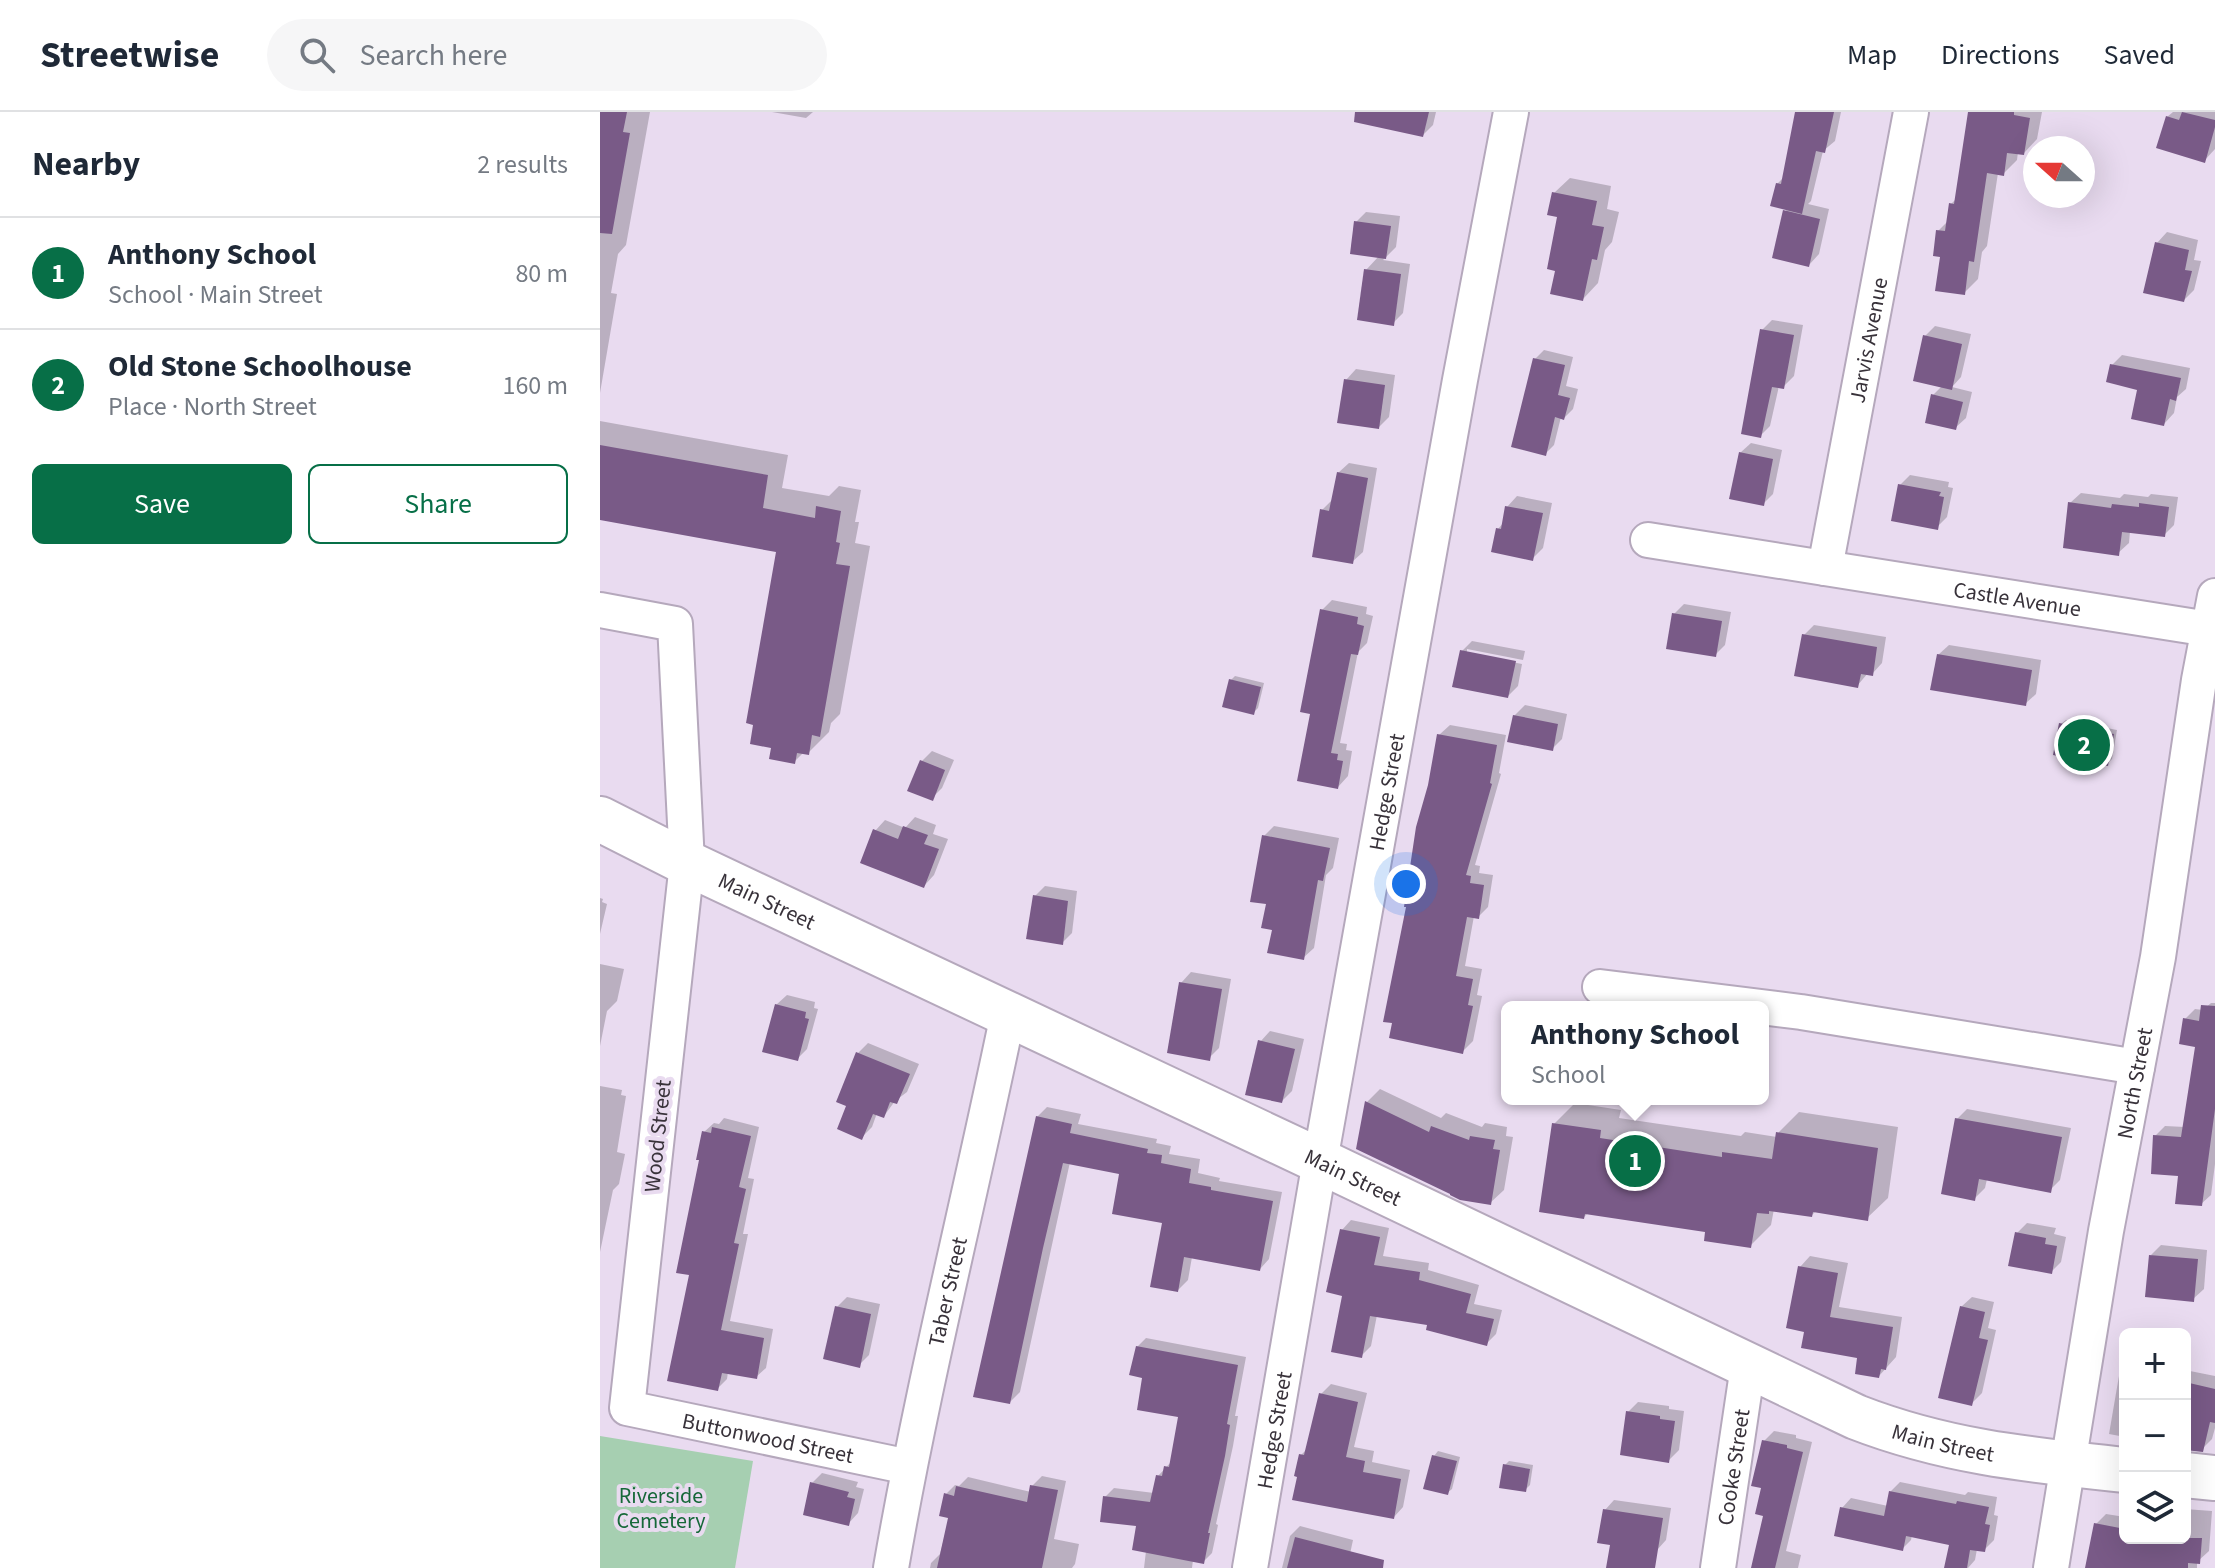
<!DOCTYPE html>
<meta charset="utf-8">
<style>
body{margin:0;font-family:"Source Sans 3",sans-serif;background:#f6f6f7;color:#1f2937}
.controls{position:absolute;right:24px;bottom:24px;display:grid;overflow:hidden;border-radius:12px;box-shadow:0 8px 32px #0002}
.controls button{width:72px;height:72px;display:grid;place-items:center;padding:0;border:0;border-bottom:2px solid #e0e1e3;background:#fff;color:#1f2937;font:40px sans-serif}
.compass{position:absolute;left:1423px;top:24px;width:72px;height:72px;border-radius:50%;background:#fff;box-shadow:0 8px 32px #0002;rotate:291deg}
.you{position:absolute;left:806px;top:772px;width:28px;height:28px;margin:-20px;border:6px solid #fff;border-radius:50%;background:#1a73e8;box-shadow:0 0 0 12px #1a73e833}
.badge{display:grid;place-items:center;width:52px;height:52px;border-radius:50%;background:#076f47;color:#fff;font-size:26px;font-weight:700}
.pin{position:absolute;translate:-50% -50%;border:4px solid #fff;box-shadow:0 2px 8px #0006}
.popup{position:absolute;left:901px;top:889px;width:268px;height:104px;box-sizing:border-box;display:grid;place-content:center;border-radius:12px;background:#fff;filter:drop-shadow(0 2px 6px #0005);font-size:26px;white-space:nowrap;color:#747a83}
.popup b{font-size:30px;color:#1f2937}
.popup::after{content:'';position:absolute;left:50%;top:100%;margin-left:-16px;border:16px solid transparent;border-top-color:#fff}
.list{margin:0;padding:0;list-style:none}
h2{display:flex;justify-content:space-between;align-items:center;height:104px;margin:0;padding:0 32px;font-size:34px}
h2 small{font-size:26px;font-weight:400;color:#747a83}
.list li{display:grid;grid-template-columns:52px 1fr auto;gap:24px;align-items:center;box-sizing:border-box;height:112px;padding:0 32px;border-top:2px solid #e0e1e3}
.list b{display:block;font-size:30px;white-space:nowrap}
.list p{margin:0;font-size:26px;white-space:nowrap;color:#747a83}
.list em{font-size:26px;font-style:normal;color:#747a83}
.actions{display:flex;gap:16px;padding:24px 32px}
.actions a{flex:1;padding:18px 0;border:2px solid #076f47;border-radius:12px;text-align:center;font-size:28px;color:#076f47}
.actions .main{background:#076f47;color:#fff}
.icon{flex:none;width:44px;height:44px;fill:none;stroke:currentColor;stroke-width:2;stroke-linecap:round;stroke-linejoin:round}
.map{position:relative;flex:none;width:1615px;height:1456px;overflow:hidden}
header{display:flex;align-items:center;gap:48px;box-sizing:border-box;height:112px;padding:0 40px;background:#fff;border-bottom:2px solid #e0e1e3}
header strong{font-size:38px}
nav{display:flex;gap:44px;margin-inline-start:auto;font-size:28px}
.search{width:560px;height:72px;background:#f6f6f7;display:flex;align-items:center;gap:20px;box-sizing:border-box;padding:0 28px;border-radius:44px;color:#747a83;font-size:30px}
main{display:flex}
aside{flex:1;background:#fff}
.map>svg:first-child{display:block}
.green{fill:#a6cfb1}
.shadow{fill:#0003}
.building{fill:#795a87}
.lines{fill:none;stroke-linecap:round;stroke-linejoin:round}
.street-casing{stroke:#b5a8bc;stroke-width:38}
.secondary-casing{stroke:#b5a8bc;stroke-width:48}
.street{stroke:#fff;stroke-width:34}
.secondary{stroke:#fff;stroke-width:44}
.labels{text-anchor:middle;stroke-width:8;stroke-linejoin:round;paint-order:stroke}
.street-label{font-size:22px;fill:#38323a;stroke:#e9dbf0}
.park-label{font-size:22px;fill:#166839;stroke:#e9dbf0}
</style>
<header>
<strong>Streetwise</strong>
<div class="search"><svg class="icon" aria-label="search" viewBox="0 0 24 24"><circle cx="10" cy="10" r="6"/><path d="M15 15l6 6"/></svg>Search here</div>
<nav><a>Map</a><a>Directions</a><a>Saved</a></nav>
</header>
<main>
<aside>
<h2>Nearby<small>2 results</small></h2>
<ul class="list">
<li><span class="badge">1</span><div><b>Anthony School</b><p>School · Main Street</p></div><em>80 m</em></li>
<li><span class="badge">2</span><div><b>Old Stone Schoolhouse</b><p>Place · North Street</p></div><em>160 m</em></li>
</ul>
<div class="actions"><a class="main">Save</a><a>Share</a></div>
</aside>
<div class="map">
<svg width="1615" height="1456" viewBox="0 0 1615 1456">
<rect width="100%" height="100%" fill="#e9dbf0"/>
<path class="green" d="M0,1324l153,25 -18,107h-135z"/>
<g class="shadow">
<path d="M0,0h50l-24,133 -8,9 -7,39 6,1 -17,99z"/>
<path d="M172,0h41l-7,6z"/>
<path d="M784,0h52l-3,13 -10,10z"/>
<path d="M1197,0h44l-6,29 -12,10 -12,50 -3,3 21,5 -10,45 -10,11 -24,-53 3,-4 -11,-24 8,-8z"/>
<path d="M1370,0h72l-5,27 -13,14 -6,-1 -1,8 -14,14 -5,-1 -11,73 -5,6 -4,27 -14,14 -22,-38 -4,-24 11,-11 2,-16 6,-6z"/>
<path d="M1573,0h42v37l-11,12 -37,-44z"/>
<path d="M970,66l41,8 -4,23 12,3 -7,30 -7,8 -7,33 -15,16 -26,-30 2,-53 -5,-23z"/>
<path d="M766,100l34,4 -4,31 -13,13 27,4 -7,49 -10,10 -27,-53 13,-14 -23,-34z"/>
<path d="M1567,120l31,8 -4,20 7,1 -7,29 -10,10 -27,-57z"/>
<path d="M1172,208l31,5 -9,51 -11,11 -4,-1 -9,40 -10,10 2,-106z"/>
<path d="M1335,214l36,8 -10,43 -9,10 20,5 -6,26 -11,10 -22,-33 9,-9 -17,-50z"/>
<path d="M944,238l29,7 -7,29 12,3 -5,20 -9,9 -3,-1 -7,28 -9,9 -10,-95z"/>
<path d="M1522,243l68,13 -4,21 -9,8 -3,16 -10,11 -24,-35 -28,-24z"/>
<path d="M756,257l39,6 -6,42 -10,10 -33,-47z"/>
<path d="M0,309l188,34 -6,33 47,8 10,-10 22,4 -6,32h4l-4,21 15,3 -30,168 -9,9 -2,9 -21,21 -4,-1 -10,10 -15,-211 -179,-33z"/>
<path d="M1151,331l31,7 -9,44 -10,10 -23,-51z"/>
<path d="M749,351l28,5 -14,84 -11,10 -30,-52 10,-10 6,-27z"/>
<path d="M1310,363l39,7 -1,5 5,1 -6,29 -10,10 -37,-42z"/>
<path d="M1481,381l39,5 4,-4 24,3 3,-3 27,3 -4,28 -10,10 -34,-4 -1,12 -11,10 -48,-50z"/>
<path d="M917,384l35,7 -9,45 -10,10 -35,-29 6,-7 3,-15z"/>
<path d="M732,488l35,7 -1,7 7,2 -6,27 -9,9 -18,91 7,1 -1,6 6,1 -4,25 -10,11 -25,-74 9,-103z"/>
<path d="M1084,492l47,8 -6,33 -10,10 -41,-41z"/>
<path d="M1214,513l72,12 -4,26 -10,11 -4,-1 -11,13 -53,-51z"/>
<path d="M872,529l53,10 -2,9 -56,-11v4l55,11 -4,22 -10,10 -46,-45z"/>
<path d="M1349,533l92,15 -5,34 -11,10 -87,-49z"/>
<path d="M635,564l29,7 -6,25 -5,5 -22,-33z"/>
<path d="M925,593l42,9 -5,25 -10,10 -38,-33z"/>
<path d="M1466,608l51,10 -5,29 -5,5 -46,-40z"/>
<path d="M850,613l56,10 -7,38 2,1 -26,91 5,1 -1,7 14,2 -5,32 -10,10 -4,-1 -9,50 17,3 -5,26 5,1 -9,45 -10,10 -33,-266 9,-50z"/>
<path d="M332,639l22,9 -12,28 -10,10 -10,-37z"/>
<path d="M315,705l21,8 -3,9 15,5 -14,36 -10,11 -49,-55 10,-11 20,8z"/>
<path d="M674,714l65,12 -6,30 -7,7 -12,73 -11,10 -29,-30 -6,-25 -4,-67z"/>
<path d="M445,774l32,5 -5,42 -10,10 -27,-47z"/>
<path d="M0,786l3,1 -1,3 5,2 -7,30z"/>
<path d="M0,852l24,5 -7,32 -10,10 -7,35z"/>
<path d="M591,860l40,7 -12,69 -10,10 -28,-75z"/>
<path d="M187,883l28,7 -1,6 4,1 -11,40 -10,10 -21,-54z"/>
<path d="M1611,891h4v161l-4,31 -10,9 -46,-68 10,-10 20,1 11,-82 -11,-26 10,-10 8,1z"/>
<path d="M670,919l34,8 -12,52 -10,10 -22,-59z"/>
<path d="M268,931l51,21 -12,28 -12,9 -11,15 -7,-3 -5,14 -10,10 -13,-32 9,-52z"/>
<path d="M0,974l22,4 -1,5 5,1 -9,56 8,2 -6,30 -6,6 -13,62z"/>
<path d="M780,977l61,29 5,-5 36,14 3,-4 22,4 -1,9 7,1 -9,53 -14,13 -132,-55 9,-46z"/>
<path d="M975,991l46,7 -2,8 122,18 4,-4 32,5 1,-4 21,-21 99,15 -10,71 -21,20 -51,-7 -4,4 -38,-6 -3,16 -21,21 -43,-15 -119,-18 -4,4 -30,-93z"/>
<path d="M447,995l34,7 -3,10 79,15 -1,4 15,3 -2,8 31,5 -2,14 22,5 -1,3 63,11 -13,67 -9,10 -68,-12 -4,23 -10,10 -14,-69 -43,-48 -51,-11 -50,230 -10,10 27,-285z"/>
<path d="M1367,997l104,19 -11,52 -10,10 -63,-11 -2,9 -10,10 -18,-79z"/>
<path d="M124,1006l35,9 -11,51 6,1 -11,55h5l-18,87 43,8 -7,39 -10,9 -28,-5 -1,7 -10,10 -26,-115 13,-142 10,-9 5,1z"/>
<path d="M751,1108l38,8 -6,28 46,7 -1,7 51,15 -5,19 28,6 -6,24 -10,10 -56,-20 -53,-9 -6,31 -10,10 -17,-62 -2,-64z"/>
<path d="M1427,1111l29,5 -2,6 12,3 -5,25 -10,10 -34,-39z"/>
<path d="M1561,1133l46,5 -3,39 -11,10 -42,-44z"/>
<path d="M1210,1144l38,7 -9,44 63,10 -6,40 -17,19 -20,-19 -53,-27 -6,-63z"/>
<path d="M247,1185l33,7 -11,51 -10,10 -22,-58z"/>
<path d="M1372,1185l22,5 -6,26 8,2 -14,63 -11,11 -10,-97z"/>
<path d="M546,1226l100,19 -11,59h3l-5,30 -17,78 2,1 -6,28 -9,9 -10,-2 -1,8h-48l2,-17 -8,-27 -33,-27 9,-9 40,5 4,-17 14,-15 9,-46 -37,-39 -7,-29z"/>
<path d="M1525,1253v72l-16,-3 11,-64z"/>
<path d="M1585,1258l30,6v52l-3,11 -10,10 -17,-4z"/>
<path d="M731,1272l36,9 -13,54 20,4 -2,11 38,8 -7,37 -9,10 -93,-62 7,-7 13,-54z"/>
<path d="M1038,1290l31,4v3l15,2 -5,39 -11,11 -40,-49z"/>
<path d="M1174,1319l22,4v3l16,4 -26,109 15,4 -3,13h-45l12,-54 -1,-73z"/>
<path d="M838,1339l22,6 -8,32 -5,4 -13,-37z"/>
<path d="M909,1349l24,4 -3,20 -5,5 -20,-25z"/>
<path d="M222,1361l36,9 -2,5 8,2 -6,24 -10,11 -36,-41z"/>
<path d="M442,1364l24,5 -12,58 25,5 -4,20 -3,4h-142l1,-5 9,-9 10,-38 -4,-22 9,-9 4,1 9,-9 63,15 1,-6z"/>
<path d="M1300,1370l65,13 3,-3 29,5 -3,18 4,1 -4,24 -10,10 -7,-1 -2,11 -7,8h-13l-4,-25 -39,-8 -1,5 -9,9 -60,-41 9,-10 37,8 2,-14z"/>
<path d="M1014,1388l57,8 -5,32 -9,10 -12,18h-37l4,-25 -7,-33z"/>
<path d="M1585,1397l27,2 -3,40 -12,11v6h-110l9,-44 10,-10 19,3v21h60z"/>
<path d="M700,1414l53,14 -6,28h-65l8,-32z"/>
</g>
<g class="building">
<path d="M0,0h27l-4,20 7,1 -18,101 -12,-1z"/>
<path d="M755,0h74l-6,25 -69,-15z"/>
<path d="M1195,0h39l-9,41 -9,-2 -14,63 -32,-8 6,-23 5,1z"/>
<path d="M1368,0h46v3l16,3 -6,37 -17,-2 -3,23 -17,-3 -13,89 -5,-1 -4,34 -30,-4 5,-34 -7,-1 3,-26 9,1 4,-28 5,1z"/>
<path d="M1582,0l33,8v7l-10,36 -49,-15 10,-32 13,4z"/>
<path d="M952,80l45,9 -5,24 12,2 -7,33 -5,-1 -9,42 -33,-7 5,-23 -8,-2 10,-52 -10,-2z"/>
<path d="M1183,98l37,9 -11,48 -37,-9z"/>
<path d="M754,109l37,5 -5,33 -36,-5z"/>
<path d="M1555,130l34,8 -4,20 7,1 -8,31 -41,-9z"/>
<path d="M764,157l37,5 -7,52 -37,-6z"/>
<path d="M1160,217l34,6 -10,54 -12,-2 -11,51 -20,-4z"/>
<path d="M1323,223l39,9 -10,46 -39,-9z"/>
<path d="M933,246l32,7 -7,30 12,3 -6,22 -9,-3 -9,39 -35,-9z"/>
<path d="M1510,252l71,14 -5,23 -6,-2 -6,27 -33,-7 6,-29 -31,-8z"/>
<path d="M744,267l41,6 -6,44 -42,-6z"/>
<path d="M1331,282l32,8 -7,28 -31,-7z"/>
<path d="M0,333l168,30 -5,33 52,10 1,-12 25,5 -5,31 4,1 -4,21 14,2 -30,171 -8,-2 -3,20 -12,-2 -2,11 -26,-5 2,-11 -21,-4 3,-19 -7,-2 30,-171 -176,-32z"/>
<path d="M1139,340l34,7 -9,47 -35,-7z"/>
<path d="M737,360l31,6 -15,86 -41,-7 8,-48 9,2z"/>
<path d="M1298,372l43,8 -2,4 5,1 -6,33 -47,-9z"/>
<path d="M1468,390l43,6 1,-4 27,3v-4l30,4 -4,30 -43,-5 -3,24 -56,-8z"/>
<path d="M905,394l38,7 -10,48 -42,-9 5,-24 5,1z"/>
<path d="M720,497l38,8 -1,7 7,2 -6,29 -7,-1 -20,99 7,1 -1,6 6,1 -5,28 -41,-8 13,-67 -10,-2z"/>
<path d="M1072,501l50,8 -6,36 -50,-8z"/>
<path d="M1202,522l75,13 -4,29 -12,-2 -3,14 -64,-12z"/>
<path d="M860,538l56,11 -8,37 -56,-11z"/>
<path d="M1337,542l95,16 -6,36 -96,-16z"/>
<path d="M629,567l32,8 -7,28 -32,-8z"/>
<path d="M913,603l45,9 -5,27 -46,-9z"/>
<path d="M1459,611l55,11 -6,32 -55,-11z"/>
<path d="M837,622l60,11 -7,38 2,1 -26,91 5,1 -1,7 14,2 -5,34 -12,-2 -11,59 17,3 -5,26 5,1 -10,48 -74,-16 3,-15 -9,-1 23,-115h-2l12,-80 12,-42z"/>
<path d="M320,648l25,10 -12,31 -26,-10z"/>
<path d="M303,714l25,9 -4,9 15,5 -15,39 -64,-25 13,-34 25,10z"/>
<path d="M662,723l68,13 -7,33 -5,-1 -14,80 -37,-7 5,-23 -11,-2 5,-24 -16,-2z"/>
<path d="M433,783l35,6 -5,44 -37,-6z"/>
<path d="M579,870l43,7 -12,72 -43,-8z"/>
<path d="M175,892l31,8 -1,6 4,1 -11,42 -36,-9z"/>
<path d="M1601,893l14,1v103l-13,97 -27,-2 3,-28 -27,-2 2,-39 28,2 14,-90 -16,-3 4,-26 16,3z"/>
<path d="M658,928l37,9 -13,54 -37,-8z"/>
<path d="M256,940l54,22 -13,30 -7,-2 -6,16 -11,-4 -11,26 -25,-11 9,-23 -10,-4z"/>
<path d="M765,989l64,31 2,-6 38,14 1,-4 25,4 -2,9 7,1 -9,55 -31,-5 -10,-5v-1l-94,-45z"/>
<path d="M436,1004l36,8 -2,9 78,16 -1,4 15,2 -1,8 30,6 -2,14 22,4v3l62,11 -13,70 -76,-14 -6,35 -28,-5 12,-64 -50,-9 7,-40 -56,-11 -20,85 -33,156 -37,-7z"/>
<path d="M1355,1006l107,19 -11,56 -72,-14 -4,22 -34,-7z"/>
<path d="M952,1011l49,7 -1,8 122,19v-5l50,7 4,-27 102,16 -10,73 -55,-9 -1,5 -43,-6v3l-12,-1 -6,35 -47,-7 1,-9 -120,-18 -1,5 -45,-7z"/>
<path d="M112,1015l39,9 -12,51 7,2 -12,54 5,1 -18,86 43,8 -7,41 -35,-6 -4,18 -51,-10 22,-106 -13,-2 23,-113h-3l6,-29 9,2z"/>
<path d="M740,1117l40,8 -6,28 46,7 -1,8 52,14 -5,19 28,6 -7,27 -61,-16 1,-5 -57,-9 -8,42 -31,-6 11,-56 -16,-4z"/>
<path d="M1415,1120l31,6 -1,6 12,2 -5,28 -44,-8z"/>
<path d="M1549,1143l49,4 -4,43 -49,-5z"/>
<path d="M1198,1154l40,7 -8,44 63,10 -7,43 -5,-1 -2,9 -24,-4 2,-16 -56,-10 3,-16 -18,-4z"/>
<path d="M235,1194l36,8 -11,54 -37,-9z"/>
<path d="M1360,1194l25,6 -6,26 9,2 -16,66 -34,-8z"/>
<path d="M536,1234l102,19 -11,59 3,1 -5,31 -17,77h2l-6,31 -72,-14 4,-24 -36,-4 3,-26 47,6 6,-27 6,1 2,-10 5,1 9,-50 -41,-7 5,-32 -13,-3z"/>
<path d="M1585,1270l30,7v34l-5,-1 -7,30 -18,-2z"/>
<path d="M719,1281l39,9 -12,55 19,4 -2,11 38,7 -7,40 -102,-19 5,-23 -3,-1 5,-22 5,1z"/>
<path d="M1026,1299l34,5v3l15,2 -6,42 -49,-8z"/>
<path d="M1162,1328l25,5v3l16,4 -28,116h-24l12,-52 -8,-2 6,-26 -10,-2z"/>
<path d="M832,1343l25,6 -9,34 -25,-6z"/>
<path d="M903,1352l27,5 -4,23 -27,-4z"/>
<path d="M210,1370l39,10 -2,5 8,2 -6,27 -46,-11z"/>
<path d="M430,1373l28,5 -16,78h-105l11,-50 -9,-2 5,-23 10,3 2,-10 71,16z"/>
<path d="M1289,1379l67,13 1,-3 32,6 -4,17 5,1 -5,27 -15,-2 -3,18h-23l5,-23 -43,-9 -3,15 -69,-15 6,-29 44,9z"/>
<path d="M1003,1397l60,9 -8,50h-49l4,-23 -13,-2z"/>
<path d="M1494,1411l31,6v9h77l-2,26 -12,-1v5h-103z"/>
<path d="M695,1425l89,23 -1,8h-96z"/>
</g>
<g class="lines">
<g class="street-casing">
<g id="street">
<path id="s1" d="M1048,428l561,89"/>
<path id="s2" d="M1225,456l86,-456"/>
<path id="s3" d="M0,498l75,14 12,239 -60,545 282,59"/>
<path d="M1000,875l201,25 336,55"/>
<path id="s4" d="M291,1456c32,-186 79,-369 117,-554"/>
<path id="s5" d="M650,1456l70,-407 140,-781 51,-268"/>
<path id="s6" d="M1118,1456l30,-202"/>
<path id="s7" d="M1451,1456l55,-337 52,-274 41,-277 16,-84"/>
</g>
</g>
<g class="secondary-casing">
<g id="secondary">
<path id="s8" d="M0,707l87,44 633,298 536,256c90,35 174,43 269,53"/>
<path d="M1585,1363l30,3"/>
</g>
</g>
<use href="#street" class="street"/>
<use href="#secondary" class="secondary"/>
</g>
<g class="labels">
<g class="street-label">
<text dy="8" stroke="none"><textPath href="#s2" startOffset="232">Jarvis Avenue</textPath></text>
<text dy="8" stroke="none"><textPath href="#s1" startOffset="374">Castle Avenue</textPath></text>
<text dy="8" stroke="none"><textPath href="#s5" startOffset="788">Hedge Street</textPath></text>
<text dy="8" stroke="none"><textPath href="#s8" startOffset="186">Main Street</textPath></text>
<text dy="8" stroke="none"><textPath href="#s7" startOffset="492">North Street</textPath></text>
<text transform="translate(57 1024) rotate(-84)" y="8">Wood Street</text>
<text dy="8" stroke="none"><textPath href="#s8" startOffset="834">Main Street</textPath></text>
<text dy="8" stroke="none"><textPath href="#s4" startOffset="282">Taber Street</textPath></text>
<text dy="8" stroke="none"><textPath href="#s5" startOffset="140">Hedge Street</textPath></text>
<text dy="8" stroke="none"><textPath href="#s3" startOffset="1008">Buttonwood Street</textPath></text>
<text dy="8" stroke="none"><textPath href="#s8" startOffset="1482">Main Street</textPath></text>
<text dy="8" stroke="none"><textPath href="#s6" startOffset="102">Cooke Street</textPath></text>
</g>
<g class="park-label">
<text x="61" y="1391">Riverside<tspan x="61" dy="25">Cemetery</tspan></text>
</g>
</g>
</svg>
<div class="controls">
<button>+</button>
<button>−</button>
<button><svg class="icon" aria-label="layers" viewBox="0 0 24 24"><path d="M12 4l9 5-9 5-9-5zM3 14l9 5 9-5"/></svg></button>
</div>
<svg class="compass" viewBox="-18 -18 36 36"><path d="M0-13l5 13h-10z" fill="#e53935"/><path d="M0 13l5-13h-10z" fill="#747a83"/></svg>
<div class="you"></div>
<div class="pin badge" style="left:1035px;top:1049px">1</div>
<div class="popup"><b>Anthony School</b>School</div>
<div class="pin badge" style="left:1484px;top:633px">2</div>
</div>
</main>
